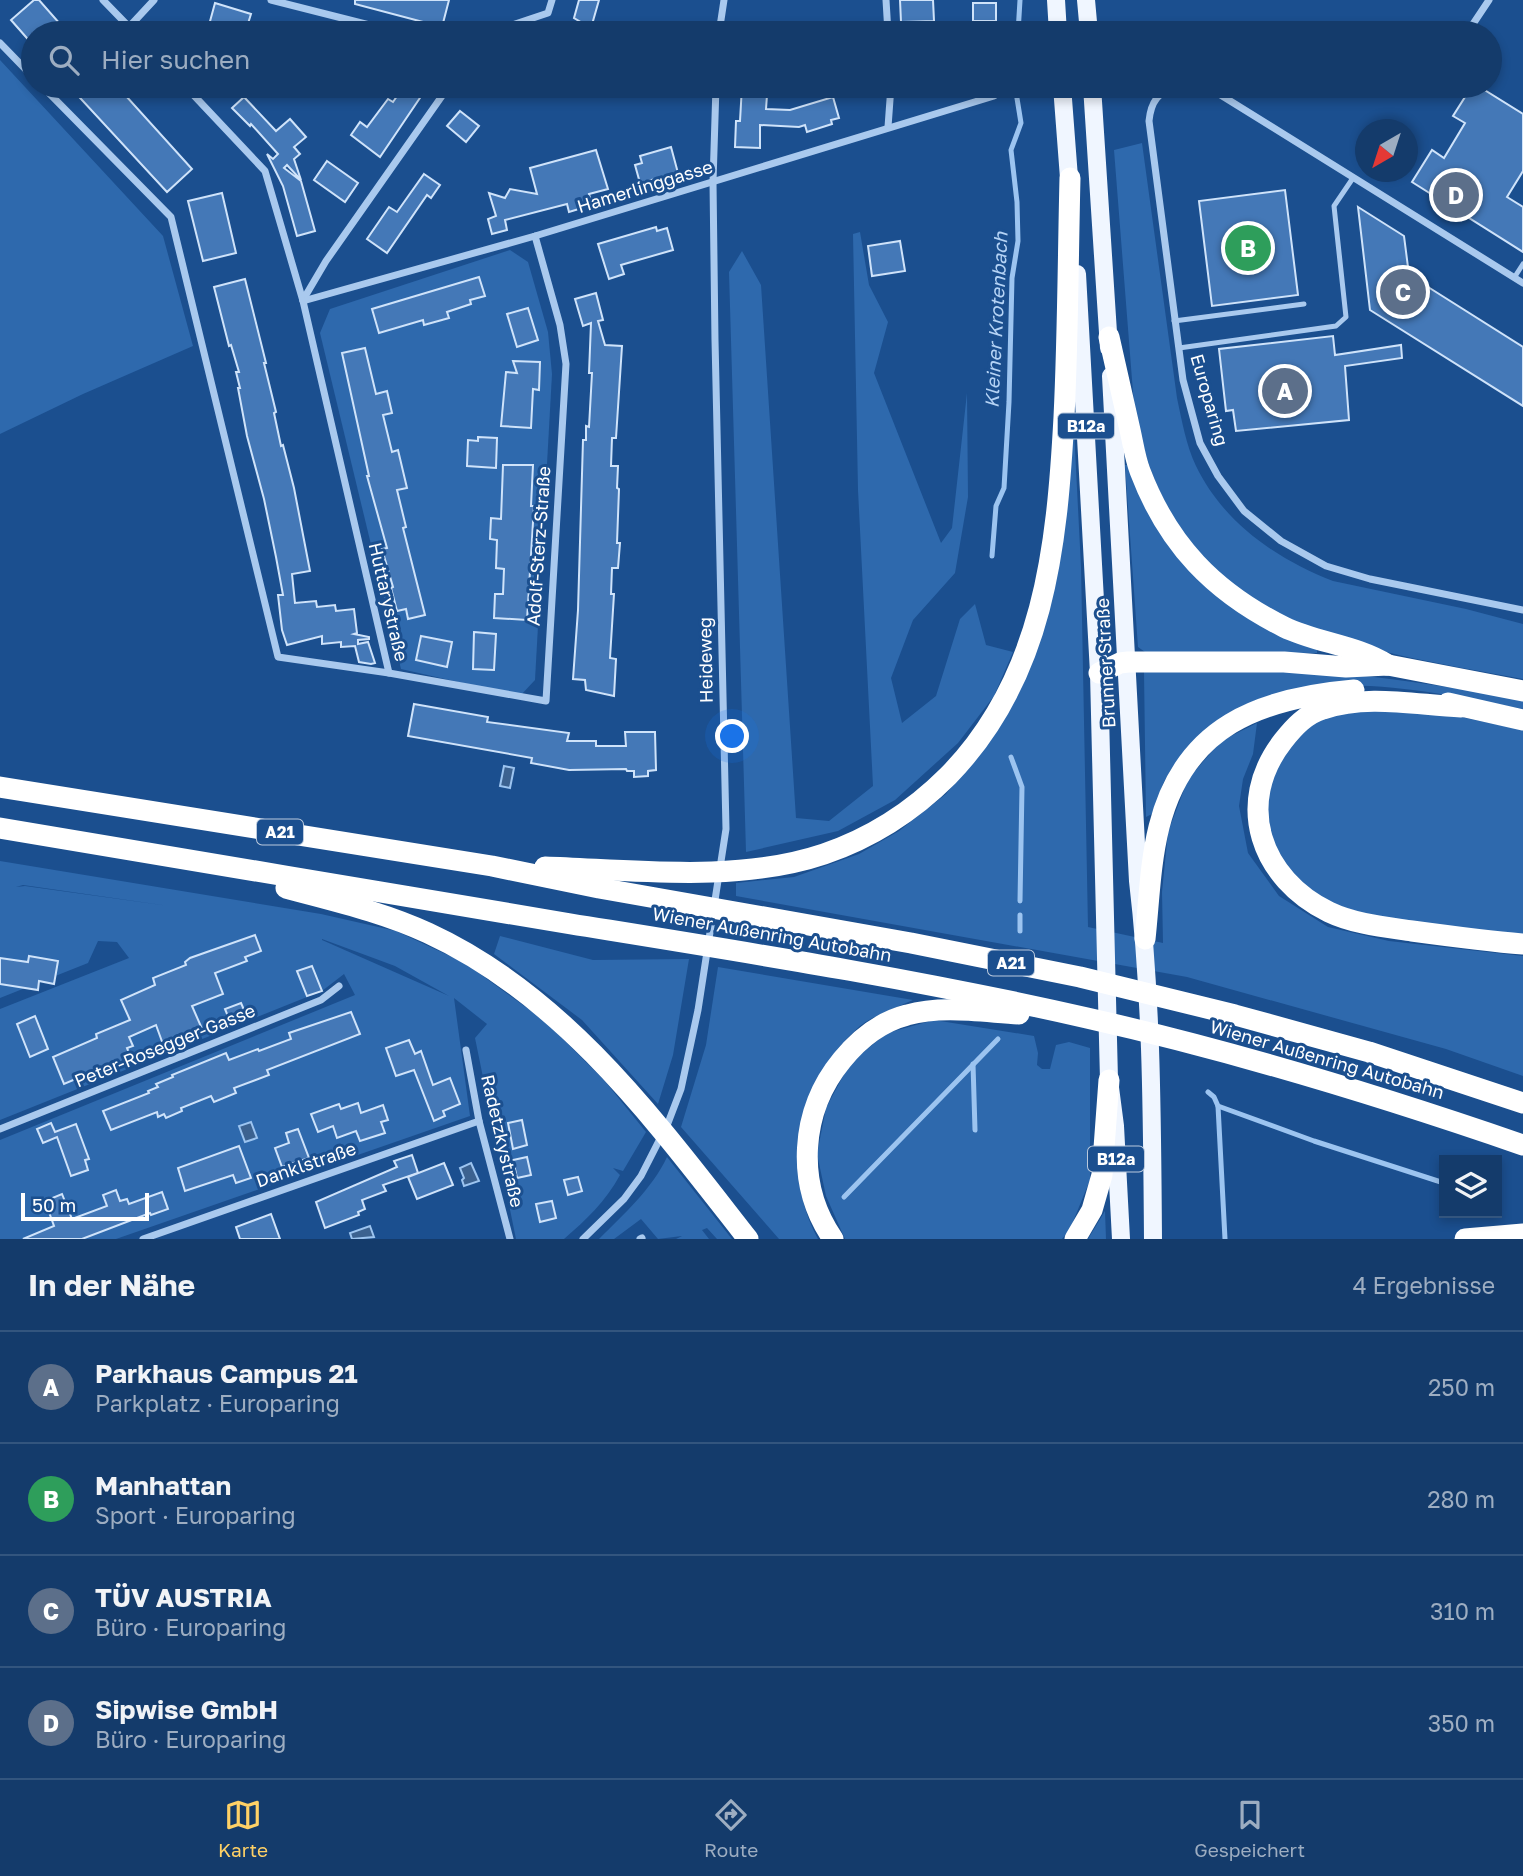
<!DOCTYPE html>
<html lang="de">
<meta charset="utf-8">
<style>
body{margin:0;font-family:"Golos Text",sans-serif;background:#214673;color:#f1f3f6}
.controls{position:absolute;right:21px;bottom:21px;display:grid;overflow:hidden;border-radius:0px;box-shadow:0 4px 10px #0003}
.controls button{width:63px;height:63px;display:grid;place-items:center;padding:0;border:0;border-bottom:2px solid #33557e;background:#143b6b;color:#f1f3f6;font:35px sans-serif}
.compass{position:absolute;left:1355px;top:119px;width:63px;height:63px;border-radius:50%;background:#143b6b;box-shadow:0 4px 10px #0003;rotate:219deg}
.scale{position:absolute;left:21px;bottom:18px;width:128px;box-sizing:border-box;padding-left:7px;border:4px solid #fff;border-top:0;font-size:19px;line-height:24px;white-space:nowrap;color:#fff;-webkit-text-stroke:5px #1b4f8f;paint-order:stroke}
.you{position:absolute;left:733px;top:737px;width:24px;height:24px;margin:-18px;border:5px solid #fff;border-radius:50%;background:#1a73e8;box-shadow:0 0 0 10px #1a73e833}
.badge{display:grid;place-items:center;width:46px;height:46px;border-radius:50%;background:#ffd166;color:#fff;font-size:23px;font-weight:700}
.pin{position:absolute;translate:-50% -50%;border:4px solid #fff;box-shadow:0 2px 7px #0006}
.list{margin:0;padding:0;list-style:none}
h2{display:flex;justify-content:space-between;align-items:center;height:91px;margin:0;padding:0 28px;font-size:30px}
h2 small{font-size:23px;font-weight:400;color:#9dadc1}
.list li{display:grid;grid-template-columns:46px 1fr auto;gap:21px;align-items:center;box-sizing:border-box;height:112px;padding:0 28px;border-top:2px solid #33557e}
.list b{display:block;font-size:26px;white-space:nowrap}
.list p{margin:0;font-size:23px;white-space:nowrap;color:#9dadc1}
.list em{font-size:23px;font-style:normal;color:#9dadc1}
.icon{flex:none;width:38px;height:38px;fill:none;stroke:currentColor;stroke-width:2;stroke-linecap:round;stroke-linejoin:round}
.map{position:relative;flex:none;width:1523px;height:1239px;overflow:hidden}
.search{position:absolute;background:#143b6b;box-shadow:0 4px 10px #0003;left:21px;right:21px;top:21px;height:77px;display:flex;align-items:center;gap:18px;box-sizing:border-box;padding:0 24px;border-radius:38px;color:#9dadc1;font-size:26px}
.sheet{height:539px;background:#143b6b}
nav{display:flex;justify-content:space-around;align-items:center;box-sizing:border-box;height:98px;border-top:2px solid #33557e;background:#143b6b;font-size:19px;color:#9dadc1}
nav a{display:grid;justify-items:center;gap:4px}
nav .on{color:#ffd166}
.map>svg:first-child{display:block}
.green{fill:#2e69ad;fill-rule:evenodd}
.water{fill:#3c6290;stroke:#9cc4f0;stroke-width:2}
.lines{fill:none;stroke-linecap:round;stroke-linejoin:round}
.stream{stroke:#9cc4f0;stroke-width:5}
.building{fill:#4478b7;stroke:#cfe3fa;stroke-width:2}
.service{stroke:#a9c9ee;stroke-width:5}
.minor{stroke:#a9c9ee;stroke-width:7}
.primary{stroke:#f0f6ff;stroke-width:18}
.motorway{stroke:#fff;stroke-width:21}
.labels{text-anchor:middle;stroke-width:6;stroke-linejoin:round;paint-order:stroke}
.shield{fill:#1b4f8f;stroke:#bbcadd;stroke-width:2}
.shield-label{font-size:16px;font-weight:bold;fill:#fff}
.street-label{font-size:18px;fill:#fff;stroke:#1b4f8f}
.water-label{font-size:19px;font-style:italic;fill:#b5d3f5;stroke:#1b4f8f}
</style>
<div class="map">
<svg width="1523" height="1239" viewBox="0 0 1523 1239">
<rect width="100%" height="100%" fill="#1b4f8f"/>
<g class="green">
<path d="M0,60l163,176 30,110 -110,48 -83,40z"/>
<path d="M1142,143l35,255c5,23 9,47 19,68 27,56 80,93 137,115l133,28 57,15v55c-114,-21 -264,-40 -338,-140 -5,-7 -9,-16 -13,-24 -22,-40 -29,-65 -38,-110l-20,-255z"/>
<path d="M860,232l9,53 19,37 -14,51 67,170 11,-15 15,-135 1,104 -13,76 -42,47 -22,58 11,45 34,-27 24,-77 15,-15 11,41 27,7 -19,44 -36,47 -63,57 -57,31 -92,21 -17,-580 13,-21 19,34 35,533 33,3 44,-35 -15,-296 -5,-256z"/>
<path d="M510,250l18,12 20,70 4,42 -17,306 -15,16 -119,-27 -81,-336 10,-24z"/>
<path d="M1074,429l7,138 7,360 75,16 -1,-51 6,-60 20,-53 33,-38 36,-18 -4,31 -10,25 -4,27 9,47 31,43 49,31 61,14 134,15v120l-77,-27 -259,-72 -451,-81v-13l58,-6 65,-23 40,-23 47,-37 53,-67 19,-32 28,-74z"/>
<path d="M1125,465h7l48,93 137,90v5l-172,-1 -7,-5z"/>
<path d="M1316,671c70,6 138,16 207,29v9c-121,-23 -282,-61 -357,69 -6,10 -8,24 -12,35l-8,4 -2,-145z"/>
<path d="M1376,708l75,7 72,15v204c-58,-4 -176,-12 -222,-48 -25,-19 -38,-59 -35,-91 2,-16 12,-34 21,-48 4,-5 8,-12 14,-16 21,-17 49,-19 75,-23z"/>
<path d="M0,861l321,53 75,17 69,32 80,58 59,59 42,52 -23,39 -10,-3 7,7c-14,26 -34,45 -56,64h-48l-41,-201 12,-14 -33,-26 16,118 -354,123h-116v-99l355,-145 -11,-21 -22,17 -322,129v-111l129,-51 -12,-16 -19,-1 -10,22 -88,35zM23,885l146,21 -144,-20 -9,1zM322,939l73,27 54,30 -127,-56z"/>
<path d="M500,936l93,24 96,-1 -16,96 -15,49 -76,-84 -88,-66z"/>
<path d="M718,967l195,33c-17,8 -39,15 -53,26 -61,53 -81,141 -42,213h-39l-98,-112 25,-82z"/>
<path d="M934,1020l100,16 4,17 -1,12 5,4h8l6,-24 13,-3 21,6v132l-20,49 -8,10h-217l-19,-43 -9,-42 9,-46 24,-45 37,-30z"/>
<path d="M667,1157l65,82h-15l-10,-11 -5,2 7,9h-33l6,-3 -24,3 -17,-20 -27,20h-15c24,-24 53,-50 68,-82z"/>
<path d="M1105,1211l1,28h-18z"/>
</g>
<g class="water">
<path d="M504,766l10,2 -4,20 -10,-2z"/>
<path d="M251,1122l6,16 -12,4 -6,-16z"/>
<path d="M471,1163l8,18 -15,5 -2,-6 2,-2 -4,-10z"/>
<path d="M370,1226l4,11 -22,2 -2,-6z"/>
</g>
<g class="lines">
<g class="stream">
<path d="M1018,33l2,-33"/>
<path d="M992,556l4,-50 8,-18 5,-86 3,-124 6,-37 -1,-39 -6,-52 10,-27 -6,-37"/>
<path d="M1011,757l11,30 -2,114"/>
<path d="M1020,931v-16"/>
<path d="M973,1064l2,66"/>
<path d="M1208,1092l6,5 4,9 7,133"/>
<path d="M1218,1106l96,35 130,42"/>
<path d="M844,1197l154,-158"/>
</g>
</g>
<g class="building">
<path d="M34,0h5l29,33h-35v12l-22,-25z"/>
<path d="M355,0h94l-7,27 -87,-23z"/>
<path d="M579,0h20l-8,28 -17,-10z"/>
<path d="M900,0h33l1,21 -33,1z"/>
<path d="M215,3l36,11 -6,19 -36,-8z"/>
<rect x="973" y="3" width="23" height="18"/>
<path d="M69,86h48l75,83 -25,23z"/>
<path d="M404,86h24l-48,71 -29,-22 9,-13 7,5 21,-28 5,3z"/>
<path d="M742,86h19v8l6,1 -1,14 24,1 43,-13 6,21 -8,2 1,4 -25,8 -2,-7 -6,2 -39,-2v23l-25,-1 1,-26h4z"/>
<path d="M1472,86h6l45,28v57l-16,26 16,10v45l-111,-70 20,-32 12,8 21,-35 -12,-7z"/>
<path d="M244,97l32,34 14,-12 16,18 -12,10 6,7 -6,5 7,21 -14,-15 -3,3 17,13 14,50 -18,5 -14,-50 -16,-32 6,5 5,-5 -27,-30 -1,2 -18,-18z"/>
<path d="M460,111l19,15 -13,16 -19,-16z"/>
<path d="M671,147l7,26 -38,10 -5,-18 7,-2 -2,-7z"/>
<path d="M596,150l12,39 -19,5 3,11 -23,7 -2,-8 -62,16 2,10 -15,4 -4,-15 8,-3 -7,-23 16,5 5,-9 27,5 -7,-26z"/>
<path d="M327,161l31,22 -13,19 -31,-22z"/>
<path d="M424,174l16,11 -9,13 -4,-3 -40,58 -20,-14 22,-32 8,5z"/>
<path d="M1285,190l13,105 -86,11 -13,-105z"/>
<path d="M222,193l14,60 -33,8 -15,-60z"/>
<path d="M1358,207l46,29 5,39 114,72v59l-153,-96z"/>
<path d="M656,227l1,4 10,-3 6,22 -52,15 3,9 -15,5 -11,-35z"/>
<path d="M900,241l5,30 -33,5 -4,-30z"/>
<path d="M479,277l6,19 -15,4 1,4 -24,8 2,6 -25,7 -1,-5 -44,13 -7,-24z"/>
<path d="M245,279l21,84h-2l12,49 -2,1 7,33 2,-1 11,43 16,83 -18,3 3,29 21,-2 1,6 18,-2 1,6 18,-2 3,24 -3,1 15,3v2l-11,1v4l10,-2 7,21 -4,1 -12,-2 -4,-16 -14,1v-5l-19,2v-8l-35,9 -5,-15 -4,-35h5l-7,-38 -12,-58 -17,-63 -9,-48h2l-4,-16h3l-8,-27 -2,1 -15,-59z"/>
<path d="M596,293l7,27 -5,1 7,24 17,1 -6,92h-4l-1,28h7l-1,22 2,1 -2,54h3l-2,25h-6l-1,26h3l-4,64 6,1 -2,37 -28,-6 -1,-10 -12,-1 5,-69 5,-170h3v-14l3,1 3,-54h-3l2,-50 -8,3 -8,-27z"/>
<path d="M528,308l10,32 -21,7 -10,-33z"/>
<path d="M1333,336l2,19 66,-10 1,13 -57,8 4,54 -113,11 -3,-21 -7,1 -7,-62z"/>
<path d="M365,348l11,46 11,-3 5,22 -9,2 9,37 6,-2 9,38 -10,2 9,37 -3,1 22,87 -17,4 -2,-10 -9,2 -6,-23 2,-1 -11,-38 5,-1 -20,-72h2l-27,-123z"/>
<path d="M513,361l27,1 -1,28 -6,-1 -2,39 -30,-2 5,-54 11,1z"/>
<path d="M478,437l19,1 -1,30 -29,-2 1,-26 10,1z"/>
<path d="M503,465h30l-2,41h3l-7,114 -33,-2 1,-24h8l1,-25 -8,-1 1,-28 -7,-1 1,-21 10,1z"/>
<path d="M474,632l22,2 -2,36 -21,-1z"/>
<path d="M421,636l31,6 -5,25 -31,-7z"/>
<path d="M414,704l74,13 -1,5 82,11 -2,8h29v5h30l-1,-14h30l1,38 -8,1v5l-14,1v-6h-7l-1,-2 -57,1 -38,-7 1,-5 -124,-22z"/>
<path d="M255,935l6,16 -16,6 2,4 -32,12 8,21 -31,12 11,25 -39,16 -8,-22 -27,12 4,9 -6,2 5,12 -22,9 -1,-4 -45,19 -11,-27 44,-19 -1,-4 34,-14 -9,-20 34,-15 -2,-7 33,-13 -1,-3 5,-4z"/>
<path d="M29,956l29,5 -4,23 -15,-3 -1,9 -38,-6v-26l28,4z"/>
<path d="M312,966l10,25 -15,5 -10,-25z"/>
<path d="M241,1003l7,16 -16,7 -7,-17z"/>
<path d="M351,1012l9,22 -93,36 2,5 -35,13 2,5 -22,9 -3,-6 -30,12 1,3 -16,7 -2,-4 -6,3 -1,-5 -46,18 -8,-19 46,-18 -1,-2 10,-4 -2,-3 17,-7 -1,-2 54,-22 3,7 29,-11 1,2 32,-12 -2,-6z"/>
<path d="M35,1016l13,33 -18,8 -13,-33z"/>
<path d="M409,1040l6,14 6,-3 12,34 17,-7 10,26 -17,7 2,5 -11,5 -20,-51 -18,6 -10,-28z"/>
<path d="M358,1103l3,10 22,-8 5,15 -7,2 4,11 -25,8 -4,-10 -19,7 -4,-12 -15,6 -7,-18 28,-10 2,5z"/>
<path d="M522,1120l5,25 -14,4 -5,-26z"/>
<path d="M51,1123l4,9 21,-8 13,35 -4,1 3,10 -17,6 -14,-39 -14,6 -6,-14z"/>
<path d="M298,1129l11,29 -27,9 -7,-19 14,-5 -3,-10z"/>
<path d="M239,1146l12,32 -15,5 -3,-8 -48,16 -7,-23z"/>
<path d="M412,1155l6,18 -35,12 3,6 -24,9 3,9 -7,3 1,3 -34,13 -9,-26 81,-35 -3,-6z"/>
<path d="M527,1157l4,18 -14,3 -4,-18z"/>
<path d="M444,1163l9,22 -36,14 -9,-22z"/>
<path d="M578,1177l4,14 -14,4 -4,-15z"/>
<path d="M116,1190l4,11 7,-2 2,5 33,-12 6,17 -17,6 -1,-2 -68,26h-59l31,-13 -9,-25 17,-7 10,25 35,-13 -4,-11z"/>
<path d="M552,1201l4,17 -16,4 -4,-18z"/>
<path d="M271,1214l9,25h-40l-4,-12z"/>
</g>
<g class="lines">
<g class="service">
<path d="M1145,86l11,12"/>
<path d="M1514,278l9,-14"/>
<path d="M1174,321l130,-17"/>
<path d="M1179,348l157,-22 10,-9 -12,-111 19,-28"/>
</g>
<g class="minor">
<path d="M103,0l32,33"/>
<path d="M271,0l130,33"/>
<path d="M886,0l2,33"/>
<path d="M129,27l25,-27"/>
<path d="M497,33l9,-6 42,-14 4,-13"/>
<path d="M719,33l5,-33"/>
<path d="M1467,33l22,-33"/>
<path d="M0,43l33,34"/>
<path d="M42,86l129,131 107,440 111,16 157,28 20,-337 -6,-39 -25,-89"/>
<path d="M185,86l80,85 38,130 86,372"/>
<path d="M1176,86c-18,7 -25,15 -27,35l34,259 17,63 18,33 26,35 37,30 45,25 44,13 153,31"/>
<path d="M1200,86l19,8 304,189"/>
<path d="M888,127l3,-41"/>
<path d="M303,300l23,-39 123,-175"/>
<path d="M303,301l232,-65 459,-140"/>
<path d="M466,1050l13,71 31,118"/>
<path d="M0,1129l321,-129 18,-14"/>
<path d="M143,1239l336,-118"/>
<path d="M583,1239l41,-40 17,-23 27,-53 13,-34 17,-79 28,-181 -11,-489 -2,-158 3,-96"/>
<path d="M640,1239l2,-1"/>
</g>
<g class="primary">
<path d="M1056,0l2,33"/>
<path d="M1086,0l3,33"/>
<path d="M1062,86l8,105"/>
<path d="M1092,86l17,262"/>
<path d="M1077,274l22,399 10,407 6,46 6,113"/>
<path d="M1111,376l27,505c14,119 14,239 15,358"/>
</g>
<g class="motorway">
<path d="M1109,337c7,31 14,62 21,93 3,13 5,28 10,41 28,74 74,121 144,156 33,16 72,18 104,38"/>
<path d="M1099,673l21,-10 8,-1h156l62,5 42,-2 135,26"/>
<path d="M1448,703l75,17"/>
<path d="M1461,707c-45,-2 -94,-13 -138,2 -17,5 -29,18 -40,32 -49,63 -22,138 46,171 25,12 56,15 83,19 37,5 74,10 111,13"/>
<path d="M0,787l492,79 107,22 312,55 169,34 155,38 134,37 154,51"/>
<path d="M0,828c190,32 381,64 571,96 173,28 346,55 516,94 147,33 294,78 436,127"/>
<path d="M545,867c89,3 193,16 279,-13 47,-16 89,-43 124,-78 96,-98 109,-229 116,-359 4,-80 4,-159 6,-239"/>
<path d="M286,888c48,13 97,24 142,45 137,63 229,190 320,306"/>
<path d="M1145,939c4,-37 5,-76 14,-112 25,-101 101,-129 195,-137"/>
<path d="M833,1239c-38,-55 -33,-128 9,-179 17,-21 38,-38 65,-45 35,-10 76,-3 112,-1"/>
<path d="M1075,1239l17,-29 10,-35 7,-95"/>
<path d="M1465,1239l58,-5"/>
</g>
</g>
<g class="labels">
<g class="shield">
<rect x="1058" y="413.5" width="56" height="25" rx="5"/>
<rect x="257" y="819.5" width="46" height="25" rx="5"/>
<rect x="988" y="950.5" width="46" height="25" rx="5"/>
<rect x="1088" y="1146.5" width="56" height="25" rx="5"/>
</g>
<g class="shield-label">
<text x="1086" y="432">B12a</text>
<text x="280" y="838">A21</text>
<text x="1011" y="969">A21</text>
<text x="1116" y="1165">B12a</text>
</g>
<g class="street-label">
<text transform="translate(645 187) rotate(-17)" y="6">Hamerlinggasse</text>
<text transform="translate(1209 400) rotate(74)" y="6">Europaring</text>
<text transform="translate(539 546) rotate(-86)" y="6">Adolf-Sterz-Straße</text>
<text transform="translate(388 602) rotate(77)" y="6">Huttarystraße</text>
<text transform="translate(706 660) rotate(-91)" y="6">Heideweg</text>
<text transform="translate(1106 663) rotate(-93)" y="6">Brunner Straße</text>
<text transform="translate(772 935) rotate(10)" y="6">Wiener Außenring Autobahn</text>
<text transform="translate(165 1046) rotate(-22)" y="6">Peter-Rosegger-Gasse</text>
<text transform="translate(1327 1060) rotate(16)" y="6">Wiener Außenring Autobahn</text>
<text transform="translate(502 1141) rotate(77)" y="6">Radetzkystraße</text>
<text transform="translate(306 1165) rotate(-19)" y="6">Danklstraße</text>
</g>
<g class="water-label">
<text transform="translate(996 320) rotate(-87)" y="7">Kleiner Krotenbach</text>
</g>
</g>
</svg>
<div class="controls">
<button><svg class="icon" aria-label="layers" viewBox="0 0 24 24"><path d="M12 4l9 5-9 5-9-5zM3 14l9 5 9-5"/></svg></button>
</div>
<svg class="compass" viewBox="-18 -18 36 36"><path d="M0-13l5 13h-10z" fill="#e53935"/><path d="M0 13l5-13h-10z" fill="#9dadc1"/></svg>
<div class="scale">50 m</div>
<div class="you"></div>
<div class="pin badge" style="left:1285px;top:391px;background:#5c6f8a">A</div>
<div class="pin badge" style="left:1248px;top:248px;background:#2e9e5b">B</div>
<div class="pin badge" style="left:1403px;top:292px;background:#5c6f8a">C</div>
<div class="pin badge" style="left:1456px;top:195px;background:#5c6f8a">D</div>
<div class="search"><svg class="icon" aria-label="search" viewBox="0 0 24 24"><circle cx="10" cy="10" r="6"/><path d="M15 15l6 6"/></svg>Hier suchen</div>
</div>
<section class="sheet">
<h2>In der Nähe<small>4 Ergebnisse</small></h2>
<ul class="list">
<li><span class="badge" style="background:#5c6f8a">A</span><div><b>Parkhaus Campus 21</b><p>Parkplatz · Europaring</p></div><em>250 m</em></li>
<li><span class="badge" style="background:#2e9e5b">B</span><div><b>Manhattan</b><p>Sport · Europaring</p></div><em>280 m</em></li>
<li><span class="badge" style="background:#5c6f8a">C</span><div><b>TÜV AUSTRIA</b><p>Büro · Europaring</p></div><em>310 m</em></li>
<li><span class="badge" style="background:#5c6f8a">D</span><div><b>Sipwise GmbH</b><p>Büro · Europaring</p></div><em>350 m</em></li>
</ul>
</section>
<nav>
<a class="on"><svg class="icon" aria-label="map" viewBox="0 0 24 24"><path d="M3 6l6-2 6 2 6-2v14l-6 2-6-2-6 2zM9 4v14M15 6v14"/></svg>Karte</a>
<a><svg class="icon" aria-label="directions" viewBox="0 0 24 24"><path d="M12 3l9 9-9 9-9-9zM9 14v-3h6M13 9l2 2-2 2"/></svg>Route</a>
<a><svg class="icon" aria-label="saved" viewBox="0 0 24 24"><path d="M7 4h10v16l-5-4-5 4z"/></svg>Gespeichert</a>
</nav>
